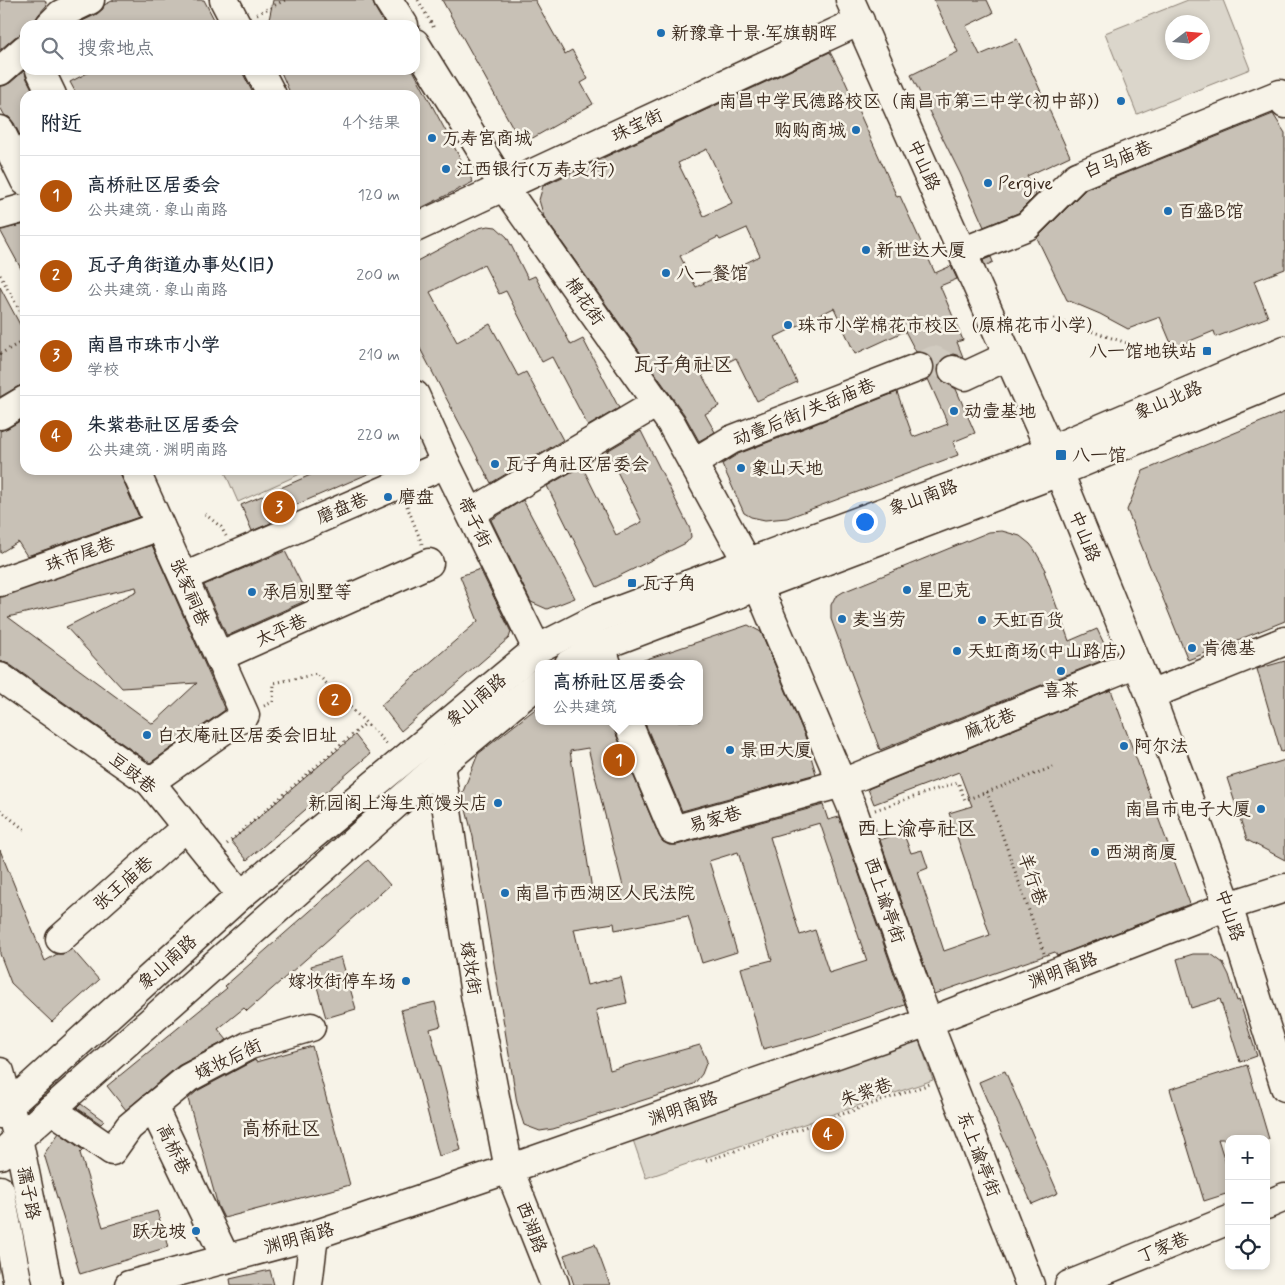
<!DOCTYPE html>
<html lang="zh">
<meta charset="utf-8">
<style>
body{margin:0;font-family:Mynerve,"LXGW WenKai TC",sans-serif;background:#f6f6f7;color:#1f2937}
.controls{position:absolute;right:15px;bottom:15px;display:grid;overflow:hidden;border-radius:10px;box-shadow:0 2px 8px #0003}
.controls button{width:45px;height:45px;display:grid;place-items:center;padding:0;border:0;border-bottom:1px solid #e0e1e3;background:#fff;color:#1f2937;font:25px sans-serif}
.compass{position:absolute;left:1165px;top:15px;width:45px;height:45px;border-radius:50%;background:#fff;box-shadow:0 2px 8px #0003;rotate:74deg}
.you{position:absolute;left:864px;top:521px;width:18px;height:18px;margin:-12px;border:4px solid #fff;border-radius:50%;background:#1a73e8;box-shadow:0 0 0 8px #1a73e833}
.badge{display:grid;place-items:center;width:32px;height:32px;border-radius:50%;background:#b45309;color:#fff;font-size:16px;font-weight:700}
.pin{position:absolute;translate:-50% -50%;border:2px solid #fff;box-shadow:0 1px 5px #0006}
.popup{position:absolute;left:535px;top:660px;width:168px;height:65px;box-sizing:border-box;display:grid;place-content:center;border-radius:10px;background:#fff;filter:drop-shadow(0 1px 4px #0005);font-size:16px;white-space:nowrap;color:#747a83}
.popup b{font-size:19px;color:#1f2937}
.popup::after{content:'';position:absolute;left:50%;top:100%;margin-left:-10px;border:10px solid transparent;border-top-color:#fff}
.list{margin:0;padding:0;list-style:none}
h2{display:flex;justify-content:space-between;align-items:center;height:65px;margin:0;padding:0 20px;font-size:21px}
h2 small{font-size:16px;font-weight:400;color:#747a83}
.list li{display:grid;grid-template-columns:32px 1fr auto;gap:15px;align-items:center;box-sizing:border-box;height:80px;padding:0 20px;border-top:1px solid #e0e1e3}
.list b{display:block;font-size:19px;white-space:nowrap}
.list p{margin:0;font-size:16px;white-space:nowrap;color:#747a83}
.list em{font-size:16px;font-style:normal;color:#747a83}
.icon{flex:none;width:28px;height:28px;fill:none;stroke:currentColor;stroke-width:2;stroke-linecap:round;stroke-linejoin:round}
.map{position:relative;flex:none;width:1285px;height:1285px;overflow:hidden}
.search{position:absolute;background:#fff;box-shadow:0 2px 8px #0003;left:20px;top:20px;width:400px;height:55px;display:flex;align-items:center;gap:12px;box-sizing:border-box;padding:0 18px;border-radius:15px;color:#747a83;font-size:19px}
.panel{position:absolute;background:#fff;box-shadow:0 2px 8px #0003;left:20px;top:90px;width:400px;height:385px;border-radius:15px}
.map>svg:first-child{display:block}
.green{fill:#dbd6cb;stroke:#8b8074;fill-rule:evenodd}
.building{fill:#c8c1b6;stroke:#3b2a1e;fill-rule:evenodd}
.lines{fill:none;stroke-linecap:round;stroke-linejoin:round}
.minor-tunnel{stroke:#d1cbc0;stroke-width:28;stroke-dasharray:28 14;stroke-linecap:butt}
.minor-casing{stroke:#3b2a1e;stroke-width:31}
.major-casing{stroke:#3b2a1e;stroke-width:31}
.path{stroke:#3b2a1e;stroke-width:3;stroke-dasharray:1 4;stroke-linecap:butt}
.minor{stroke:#f7f3e8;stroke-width:28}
.major{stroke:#f7f3e8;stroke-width:28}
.poi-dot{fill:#1f6fb2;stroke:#f7f3e8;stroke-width:2}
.labels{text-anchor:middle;stroke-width:5;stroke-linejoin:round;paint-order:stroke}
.poi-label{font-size:18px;fill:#3b2a1e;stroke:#f7f3e8;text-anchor:start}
.street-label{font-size:18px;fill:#3b2a1e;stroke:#f7f3e8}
.quarter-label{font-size:20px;fill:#3b2a1e;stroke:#f7f3e8}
</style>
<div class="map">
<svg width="1285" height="1285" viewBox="0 0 1285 1285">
<rect width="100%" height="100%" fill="#f7f3e8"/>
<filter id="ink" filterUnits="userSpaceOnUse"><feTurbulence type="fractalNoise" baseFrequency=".02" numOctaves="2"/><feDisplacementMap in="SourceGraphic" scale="10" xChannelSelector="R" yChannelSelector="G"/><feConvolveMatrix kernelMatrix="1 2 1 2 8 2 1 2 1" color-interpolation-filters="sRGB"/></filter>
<g filter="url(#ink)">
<g class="green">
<path d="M1188,0h35l27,69 -113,45 -32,-81zM1172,22h30v30h-30z"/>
<path d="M224,470h85l-71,32z"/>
<path d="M917,1035l16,45 -287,98 -15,-44z"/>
</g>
<g class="building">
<path d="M0,0h45l2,5 -8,9 -4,6v5h-10v9l-10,3 -15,13z"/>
<path d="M114,0h90l13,25h-143l23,-11 6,-5 1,-4z"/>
<path d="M273,0h99l3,8 10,17h-117z"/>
<path d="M442,0h93l30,54 7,-4 16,29 -7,4 12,21 -71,40z"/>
<path d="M934,0h53l6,13 -27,13 14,29 37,-16 53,117 -43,20 9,19 -18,18 -34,14 -24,-54 -49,-98 47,-23z"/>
<path d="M830,52l15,29 52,116 3,-1 35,77 16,-7 6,13 -17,7 23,54 -6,2 6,15 -10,-3 -8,3 -6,6 -1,8 2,8 16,10 19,44 -22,9 5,13 -171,63 -22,2 -14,-3 -7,-4 -22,-49 16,-10 159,-62 16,45 35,-13 -20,-45 3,-3 3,-6 -1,-9 -5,-6 -6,-3h-6l-11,-21 -50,23 -21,-46 -59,29 22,45 -40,19 -21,-43 -34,17 17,31 -14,8 10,18 -16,9 -15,-27 -140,-197 -5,-17 4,-14zM707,149l25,54 -28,13 -26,-53zM747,228l13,28 -64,31 -16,-31 38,-19 2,3z"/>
<path d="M25,70l1,7 9,18h-10v51l-11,-23 -5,-6 -4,-1 -5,-9v-21l10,-3z"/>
<path d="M93,70h148l13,25h-177l-7,-13z"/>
<path d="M280,70h133l60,112 -58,29v-116h-124z"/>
<path d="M1273,114l12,19v136l-31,12 14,36 -52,20 -2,-6 -41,17 -13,-31 -32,12 -28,-15 -33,-14 -30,-62 49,-49z"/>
<path d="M25,224v52l-25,-46z"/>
<path d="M488,226l8,1 11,10 21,42 7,-3 36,69 12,-6 36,69 -31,18 -36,-69 -10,5 -36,-71 -7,3 -15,-29 -54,27 27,50 33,-18 28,52 8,-4 37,68 -72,43 -76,-144v-77l64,-34z"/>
<path d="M991,257l2,5 -8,4 -2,-6z"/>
<path d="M0,287l25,47v50l-8,3 -17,10z"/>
<path d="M1285,412v209l-97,39 -61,-150 16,-39z"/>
<path d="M25,418v52h95l1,6 18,41 -112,39 -9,-14 -18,11v-122l8,-3z"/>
<path d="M641,431l49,98 1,8 -5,6 -89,44 -50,-101 35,-20 34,69 26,-13 -35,-71z"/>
<path d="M322,470h55l-109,47 3,6 -19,8 -11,-26z"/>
<path d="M523,500l52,98 -28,11 -16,-7 -40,-82z"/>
<path d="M1002,531l18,5 10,8 4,5 12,21 -2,1 25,70 28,-12 11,23 6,-2 2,5 -236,95 -49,-131v-14l4,-8 8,-5 146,-60z"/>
<path d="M152,545l73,165 -75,53 -141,-99 -9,-3v-64zM136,587l1,4 -71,36 56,61 75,-5 -44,41 -145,-107z"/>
<path d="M285,551l24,48 -82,37 -23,-51z"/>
<path d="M480,569l31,63 -2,6 -108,93 -20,-26 97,-84 -18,-45z"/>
<path d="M748,625l13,7 44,104 11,38 -134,37 -38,-90h55v-57h-57l-1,-3z"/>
<path d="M1285,661v90l-4,1 -24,-83z"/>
<path d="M1111,690l79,214 -133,52 -2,-4 -121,42 -54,-154 23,-8 8,21 11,-3 6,18 -10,4 26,79 46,-16 -41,-122 23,-7 -13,-34 -85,32 -6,-15z"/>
<path d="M539,706v15h73l1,6 46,109 4,6 6,3h8l146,-40 5,15 11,-3 66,188 -93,31 -49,13 -22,-81 31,-8 -34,-108 -29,9 28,91 -35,11 -14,-47 -73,14 -1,-7 -40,6 13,56 34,-8 6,26 -31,7 14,60 90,-25 7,16 -5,13 -8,10 -141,45 -13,2 -16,-6 -7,-22 -44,-266 -11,-43 16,-40zM588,748l36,142 -31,6 -23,-145zM820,823l47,138 -38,12 -14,-43 -15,5 -30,-98z"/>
<path d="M355,735l15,19 -123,106 -16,-19z"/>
<path d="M1285,760v100l-38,-20 -20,-62z"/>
<path d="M0,850l45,111 12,-7h7l8,-5 27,31 -47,42 -41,-39 -11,-29z"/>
<path d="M368,860l22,25 -143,126 -3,-3 -26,21 9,11 -49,26 -52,44 -19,-24 120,-98 -2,-2z"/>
<path d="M1193,954h18l12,9 6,12 8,26 2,-1 18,56 -17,6 -20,-63 -29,9 -14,-49z"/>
<path d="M341,957l15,52 -30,9 -15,-52z"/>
<path d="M435,1002l6,24 -11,3 31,121 -22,6 -38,-146z"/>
<path d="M312,1046l38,139 -126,33 -6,-12 -30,-107 9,-8 58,-31 1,2z"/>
<path d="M1247,1065l22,74h-51l11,35v19l-25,8 -34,-112z"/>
<path d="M1005,1071l53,122 -26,11 -53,-122z"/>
<path d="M81,1104l23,17 -3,3 -24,-16z"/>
<path d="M59,1133l24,17 -3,3 23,74 54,-16 11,36 -88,27 -36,-120z"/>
<path d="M595,1244l15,41h-36l-10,-30z"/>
<path d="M270,1270l4,15h-43l-1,-6z"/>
</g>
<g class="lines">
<path class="minor-tunnel" d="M919,367l15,-7 19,10"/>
<g class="minor-casing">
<g id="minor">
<path d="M224,0l13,25"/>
<path d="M388,0l16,25"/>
<path d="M50,25l11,-11 29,-14"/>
<path d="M415,43l89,144 167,236 76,139"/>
<path d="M40,70l12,25"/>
<path d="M259,70l13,25"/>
<path d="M0,71l25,-22"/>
<path d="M0,130l25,51"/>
<path d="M0,215l25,-7"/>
<path d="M415,228l445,-207"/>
<path d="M962,252l65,-26 50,-50 203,-82 5,10"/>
<path d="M953,370l12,6 43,-20"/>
<path d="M415,395l31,69 91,185"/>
<path d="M0,415l25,-15"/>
<path d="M693,463l38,-23 188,-73"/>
<path d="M135,470l110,245 -95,67"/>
<path d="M471,513l186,-110"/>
<path d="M184,577l262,-113"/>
<path d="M0,582l160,-56"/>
<path d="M758,586l93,219 77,217 102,263"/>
<path d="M601,646l6,18"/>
<path d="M219,657l210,-94"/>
<path d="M0,677l150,105 91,113"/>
<path d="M1150,695l135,-54"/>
<path d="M627,721l46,109 169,-47 295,-120"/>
<path d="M440,765l35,229 34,175 46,116"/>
<path d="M60,939l126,-112"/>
<path d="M153,1107l35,-29 62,-33 61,-18"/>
<path d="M51,1109l61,42 17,-24 24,-20 73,152"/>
<path d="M1266,1205l19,-8"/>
<path d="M129,1285l185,-50 195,-66 419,-147 300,-116 57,-18"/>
<path d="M308,1285l6,-50"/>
<path d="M1069,1285l160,-65"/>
</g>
</g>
<g class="major-casing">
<g id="major">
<path d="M850,0l200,450 100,245 78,211 57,181"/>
<path d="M569,664l32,-18 458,-174 226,-93"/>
<path d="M0,1072l18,66 30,147"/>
<path d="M0,1114l241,-219 296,-246 61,-31 452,-168 235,-100"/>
<path d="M0,1155l440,-390 99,-82"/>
<path d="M0,1190l18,95"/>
</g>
</g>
<g class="path">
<path d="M418,0l17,30"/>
<path d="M257,14l28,-14"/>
<path d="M0,275l25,45"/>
<path d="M1054,319l79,26"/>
<path d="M0,354l25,-14"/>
<path d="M407,506l15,38"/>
<path d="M205,514l16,13 5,9"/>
<path d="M264,706l9,-4 1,-19 43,-9 72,72"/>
<path d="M987,792l66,-25"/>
<path d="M0,810l25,20"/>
<path d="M875,810l83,-28 7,18 22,-8 57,161"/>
<path d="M227,844l139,-121"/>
<path d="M706,1161l224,-77"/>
</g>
<use href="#minor" class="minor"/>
<use href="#major" class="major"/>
</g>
</g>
<g class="poi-dot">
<circle cx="661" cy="33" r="5"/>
<circle cx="1121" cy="101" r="5"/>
<circle cx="856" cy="130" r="5"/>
<circle cx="432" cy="138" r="5"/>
<circle cx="446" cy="169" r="5"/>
<circle cx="988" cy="183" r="5"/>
<circle cx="1168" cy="211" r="5"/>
<circle cx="866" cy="250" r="5"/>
<circle cx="666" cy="273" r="5"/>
<circle cx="788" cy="325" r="5"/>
<rect x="1202" y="346" width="10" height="10" rx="2.5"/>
<circle cx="954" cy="411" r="5"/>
<rect x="1055" y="449" width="12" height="12" rx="2.5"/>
<circle cx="495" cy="464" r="5"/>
<circle cx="741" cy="468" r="5"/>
<circle cx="388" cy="497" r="5"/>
<rect x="627" y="578" width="10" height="10" rx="2.5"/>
<circle cx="907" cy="590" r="5"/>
<circle cx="252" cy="592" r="5"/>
<circle cx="842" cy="619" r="5"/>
<circle cx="982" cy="620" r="5"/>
<circle cx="1192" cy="648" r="5"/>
<circle cx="957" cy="651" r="5"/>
<circle cx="1061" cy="671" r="5"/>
<circle cx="147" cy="735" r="5"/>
<circle cx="1124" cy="746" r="5"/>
<circle cx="730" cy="750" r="5"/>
<circle cx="498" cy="803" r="5"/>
<circle cx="1261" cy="809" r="5"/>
<circle cx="1095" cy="852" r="5"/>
<circle cx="505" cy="893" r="5"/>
<circle cx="406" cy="981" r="5"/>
<circle cx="196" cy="1231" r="5"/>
</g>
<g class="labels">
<g class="poi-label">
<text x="671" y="39">新豫章十景·军旗朝晖</text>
<text x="1111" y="107" text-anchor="end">南昌中学民德路校区（南昌市第三中学(初中部)）</text>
<text x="846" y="136" text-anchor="end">购购商城</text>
<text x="442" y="144">万寿宫商城</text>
<text x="456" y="175">江西银行(万寿支行)</text>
<text x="998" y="189">Pergive</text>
<text x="1178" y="217">百盛B馆</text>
<text x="876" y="256">新世达大厦</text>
<text x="676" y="279">八一餐馆</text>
<text x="798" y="331">珠市小学棉花市校区（原棉花市小学）</text>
<text x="1197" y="357" text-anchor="end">八一馆地铁站</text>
<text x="964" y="417">动壹基地</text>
<text x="1072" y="461">八一馆</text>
<text x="505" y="470">瓦子角社区居委会</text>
<text x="751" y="474">象山天地</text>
<text x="398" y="503">磨盘</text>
<text x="642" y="589">瓦子角</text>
<text x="917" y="596">星巴克</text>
<text x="262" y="598">承启别墅等</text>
<text x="852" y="625">麦当劳</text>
<text x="992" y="626">天虹百货</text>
<text x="1202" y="654">肯德基</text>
<text x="967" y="657">天虹商场(中山路店)</text>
<text x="1061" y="696" text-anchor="middle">喜茶</text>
<text x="157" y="741">白衣庵社区居委会旧址</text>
<text x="1134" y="752">阿尔法</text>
<text x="740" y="756">景田大厦</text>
<text x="488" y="809" text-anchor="end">新园阁上海生煎馒头店</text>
<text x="1251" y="815" text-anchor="end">南昌市电子大厦</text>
<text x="1105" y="858">西湖商厦</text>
<text x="515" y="899">南昌市西湖区人民法院</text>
<text x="396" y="987" text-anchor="end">嫁妆街停车场</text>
<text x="186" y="1237" text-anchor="end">跃龙坡</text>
</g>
<g class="street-label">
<text transform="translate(637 125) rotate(-25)" y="6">珠宝街</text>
<text transform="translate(1118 159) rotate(-22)" y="6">白马庙巷</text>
<text transform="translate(924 165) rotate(66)" y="6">中山路</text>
<text transform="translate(585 301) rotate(55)" y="6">棉花街</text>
<text transform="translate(1168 400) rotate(-23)" y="6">象山北路</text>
<text transform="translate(804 412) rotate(-22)" y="6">动壹后街/关岳庙巷</text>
<text transform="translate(923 497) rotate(-20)" y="6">象山南路</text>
<text transform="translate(342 508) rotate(-23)" y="6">磨盘巷</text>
<text transform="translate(475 522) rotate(64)" y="6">带子街</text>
<text transform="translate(1085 536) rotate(68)" y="6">中山路</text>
<text transform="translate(80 554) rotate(-19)" y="6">珠市尾巷</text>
<text transform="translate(190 592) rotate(66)" y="6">张家祠巷</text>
<text transform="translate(281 630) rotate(-24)" y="6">太平巷</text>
<text transform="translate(476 700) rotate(-40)" y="6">象山南路</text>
<text transform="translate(990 723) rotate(-22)" y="6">麻花巷</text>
<text transform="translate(133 773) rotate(39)" y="6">豆豉巷</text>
<text transform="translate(715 819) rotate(-16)" y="6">易家巷</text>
<text transform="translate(1033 879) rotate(71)" y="6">羊行巷</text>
<text transform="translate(123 883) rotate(-41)" y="6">张王庙巷</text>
<text transform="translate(885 900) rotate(71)" y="6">西上谕亭街</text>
<text transform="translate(1230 915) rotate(71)" y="6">中山路</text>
<text transform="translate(167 962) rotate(-42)" y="6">象山南路</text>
<text transform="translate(471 968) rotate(81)" y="6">嫁妆街</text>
<text transform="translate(1063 970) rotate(-21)" y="6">渊明南路</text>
<text transform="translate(228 1059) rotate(-25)" y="6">嫁妆后街</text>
<text transform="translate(866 1092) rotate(-19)" y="6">朱紫巷</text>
<text transform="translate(683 1108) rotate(-19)" y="6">渊明南路</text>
<text transform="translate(174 1149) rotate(64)" y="6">高桥巷</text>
<text transform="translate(979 1154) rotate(69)" y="6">东上谕亭街</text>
<text transform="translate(29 1193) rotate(79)" y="6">孺子路</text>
<text transform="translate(532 1227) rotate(69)" y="6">西湖路</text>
<text transform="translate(299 1238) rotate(-16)" y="6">渊明南路</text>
<text transform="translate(1163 1247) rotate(-22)" y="6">丁家巷</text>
</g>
<g class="quarter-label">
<text x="683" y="371">瓦子角社区</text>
<text x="917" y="835">西上渝亭社区</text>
<text x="281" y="1135">高桥社区</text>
</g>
</g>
</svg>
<div class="controls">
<button>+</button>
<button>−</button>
<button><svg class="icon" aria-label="locate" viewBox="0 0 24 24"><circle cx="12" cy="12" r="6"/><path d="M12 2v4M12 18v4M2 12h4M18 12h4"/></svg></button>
</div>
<svg class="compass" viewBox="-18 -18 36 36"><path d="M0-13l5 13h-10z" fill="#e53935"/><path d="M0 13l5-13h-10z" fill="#747a83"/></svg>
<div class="you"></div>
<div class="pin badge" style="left:619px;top:760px">1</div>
<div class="popup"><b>高桥社区居委会</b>公共建筑</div>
<div class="pin badge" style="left:335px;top:700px">2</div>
<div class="pin badge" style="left:279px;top:507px">3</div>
<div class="pin badge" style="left:828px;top:1134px">4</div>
<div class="search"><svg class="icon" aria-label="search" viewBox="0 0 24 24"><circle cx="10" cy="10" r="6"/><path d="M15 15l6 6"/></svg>搜索地点</div>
<section class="panel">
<h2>附近<small>4个结果</small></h2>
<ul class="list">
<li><span class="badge">1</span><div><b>高桥社区居委会</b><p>公共建筑 · 象山南路</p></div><em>120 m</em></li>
<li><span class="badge">2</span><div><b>瓦子角街道办事处(旧)</b><p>公共建筑 · 象山南路</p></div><em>200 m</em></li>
<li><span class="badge">3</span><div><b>南昌市珠市小学</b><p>学校</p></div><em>210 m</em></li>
<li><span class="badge">4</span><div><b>朱紫巷社区居委会</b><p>公共建筑 · 渊明南路</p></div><em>220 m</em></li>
</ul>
</section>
</div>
